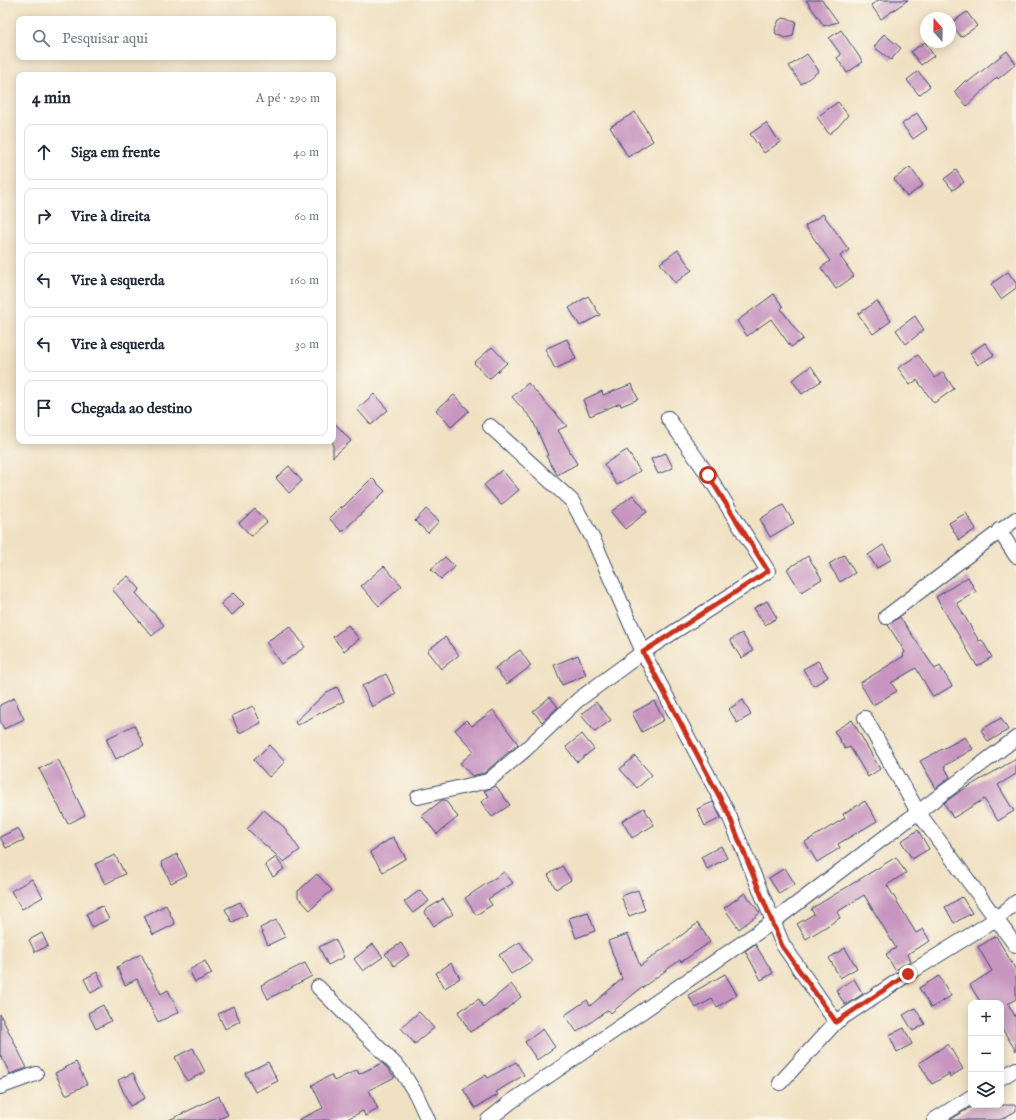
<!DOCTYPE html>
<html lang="pt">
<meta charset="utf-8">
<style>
body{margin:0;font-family:"IM FELL English",serif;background:#f2f2f3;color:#1f2937}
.controls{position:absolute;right:12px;bottom:12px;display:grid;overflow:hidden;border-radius:8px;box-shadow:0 2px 10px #0003}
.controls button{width:36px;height:36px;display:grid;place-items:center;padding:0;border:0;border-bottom:1px solid #e0e1e3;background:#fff;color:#1f2937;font:20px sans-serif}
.compass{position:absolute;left:920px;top:12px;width:36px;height:36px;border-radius:50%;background:#fff;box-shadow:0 2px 10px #0003;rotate:340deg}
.stop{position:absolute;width:12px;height:12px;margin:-9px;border:3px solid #c8321e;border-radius:50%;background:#fff}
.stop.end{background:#c8321e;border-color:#fff;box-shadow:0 1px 4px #0008}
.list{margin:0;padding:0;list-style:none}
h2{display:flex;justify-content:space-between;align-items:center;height:52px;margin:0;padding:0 16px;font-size:17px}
h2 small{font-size:13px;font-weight:400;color:#747a83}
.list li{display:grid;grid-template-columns:26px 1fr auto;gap:12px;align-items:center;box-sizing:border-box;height:56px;margin:0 8px 8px;padding:0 8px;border:1px solid #e0e1e3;border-radius:8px}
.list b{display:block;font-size:15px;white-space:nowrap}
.list em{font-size:13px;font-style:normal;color:#747a83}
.icon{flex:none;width:22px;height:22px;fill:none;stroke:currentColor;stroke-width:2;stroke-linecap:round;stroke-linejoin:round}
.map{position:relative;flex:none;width:1016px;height:1120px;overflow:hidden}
.search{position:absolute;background:#fff;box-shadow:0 2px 10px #0003;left:16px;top:16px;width:320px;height:44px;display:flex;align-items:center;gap:10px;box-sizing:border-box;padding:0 14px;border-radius:8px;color:#747a83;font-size:15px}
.panel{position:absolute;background:#fff;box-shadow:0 2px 10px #0003;left:16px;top:72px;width:320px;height:372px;border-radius:8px}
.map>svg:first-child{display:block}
.building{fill:#c795c0}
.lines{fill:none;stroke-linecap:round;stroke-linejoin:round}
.street-casing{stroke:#3b4a6d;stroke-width:16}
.street{stroke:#fff;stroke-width:14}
.route{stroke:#c8321e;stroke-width:5}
</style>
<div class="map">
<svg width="1016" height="1120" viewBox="0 0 1016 1120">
<rect width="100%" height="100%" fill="#fbf7ec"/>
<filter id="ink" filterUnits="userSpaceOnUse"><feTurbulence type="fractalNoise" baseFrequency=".025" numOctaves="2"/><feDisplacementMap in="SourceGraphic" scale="8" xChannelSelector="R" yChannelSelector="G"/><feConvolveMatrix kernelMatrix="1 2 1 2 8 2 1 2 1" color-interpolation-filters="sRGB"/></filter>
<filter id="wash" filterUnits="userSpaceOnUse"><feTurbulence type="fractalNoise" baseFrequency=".012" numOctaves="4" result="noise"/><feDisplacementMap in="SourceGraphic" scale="16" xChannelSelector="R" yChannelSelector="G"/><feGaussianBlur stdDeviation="0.9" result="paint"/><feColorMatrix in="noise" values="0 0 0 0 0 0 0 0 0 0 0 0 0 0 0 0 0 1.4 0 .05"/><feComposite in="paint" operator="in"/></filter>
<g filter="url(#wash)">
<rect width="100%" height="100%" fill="#f0e1c2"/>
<g id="blocks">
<g class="building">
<path d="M806,0h16l16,22 -14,4z"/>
<path d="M879,0h29l-27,19 -10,-14z"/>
<path d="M967,12l10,14 -16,11 -10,-14z"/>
<path d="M784,18l12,3 -3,15 -8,2 -9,-4 -1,-5 4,-9z"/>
<path d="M841,30l22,32 -16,11 -10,-15 4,-3 -12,-17z"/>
<path d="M884,34l17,14 -10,12 -17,-13z"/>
<path d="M925,42l9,14 -13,9 -10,-13z"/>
<path d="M1007,51l9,13 -18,15 -1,-2 -30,29 -13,-14 12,-12 2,2z"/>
<path d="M807,54l12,17 -18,13 -12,-18z"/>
<path d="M918,71l12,15 -11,9 -12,-15z"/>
<path d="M838,102l10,13 -10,12 -9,7 -12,-17z"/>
<path d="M635,112l18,29 -25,16 -18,-30z"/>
<path d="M917,113l10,16 -14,10 -11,-15z"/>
<path d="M766,123l14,19 -16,11 -14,-19z"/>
<path d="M910,167l13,18 -16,12 -13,-18z"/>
<path d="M956,170l8,12 -11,8 -9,-11z"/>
<path d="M823,214l26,36 -9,6 14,20 -18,13 -15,-21 9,-7 -25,-35z"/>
<path d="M678,250l14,20 -17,13 -15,-20z"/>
<path d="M1008,272l8,11v5l-15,11 -10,-15z"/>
<path d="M774,294l9,13 -2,2 22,30 -12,8 -20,-28 -24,17 -10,-15z"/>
<path d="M588,296l12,19 -20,11 -11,-18z"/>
<path d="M877,301l14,20 -18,13 -15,-20z"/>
<path d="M915,316l9,14 -18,14 -10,-14z"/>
<path d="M567,339l9,20 -21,10 -10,-20z"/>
<path d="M985,343l9,12 -16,10 -8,-12z"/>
<path d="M492,347l15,16 -18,16 -15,-16z"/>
<path d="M918,355l17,23 8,-6 11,17 -20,14 -17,-23 -7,5 -12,-17z"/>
<path d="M811,366l10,15 -19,13 -10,-14z"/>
<path d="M528,383l39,43 -9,4 19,34 -20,11 -11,-19 2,-1 -16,-36 -20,-22z"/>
<path d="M632,384l6,15 -17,7 -1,-3 -30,13 -7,-16 19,-9 1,4z"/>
<path d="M374,394l14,16 -17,15 -14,-16z"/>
<path d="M454,395l15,16 -18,16 -15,-17z"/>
<path d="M333,421l18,20 -18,16z"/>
<path d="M627,450l13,21 -23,14 -13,-21z"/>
<path d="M666,453l7,15 -15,6 -7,-15z"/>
<path d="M289,466l13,15 -13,12 -13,-15z"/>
<path d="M502,470l17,20 -18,15 -17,-20z"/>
<path d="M372,478l13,13 -43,41 -13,-14 12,-12 1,2z"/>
<path d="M633,495l14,17 -22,17 -14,-17z"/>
<path d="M783,505l11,18 -24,14 -10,-18z"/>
<path d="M255,509l12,13 -16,14 -12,-13z"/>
<path d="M426,509l13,12 -11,12 -13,-12z"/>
<path d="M966,513l10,16 -17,11 -10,-17z"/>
<path d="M883,545l9,14 -15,9 -9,-13z"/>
<path d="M844,555l11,18 -15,9 -11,-18z"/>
<path d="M808,556l14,23 -21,13 -14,-23z"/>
<path d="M445,557l10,10 -14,12 -10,-10z"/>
<path d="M384,566l18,20 -23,20 -18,-20z"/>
<path d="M128,576l12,13 -4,4 28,32 -12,11 -40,-47z"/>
<path d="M968,577l8,15 -19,11 22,38 3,-1 10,17 -15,9 -41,-69z"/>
<path d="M233,593l11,11 -13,12 -10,-12z"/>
<path d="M767,601l10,17 -12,7 -11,-17z"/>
<path d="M900,617l35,52 5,-3 12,20 -19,11 -17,-29 -25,15 6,8 -24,14 -13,-22 44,-27 -1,-2 2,-2 -17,-27z"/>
<path d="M348,625l11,14 -15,12 -11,-14z"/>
<path d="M290,626l15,21 -24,17 -15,-22z"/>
<path d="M742,633l11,18 -12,7 -11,-18z"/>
<path d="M445,637l14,18 -18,14 -14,-18z"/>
<path d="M520,650l11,16 -24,18 -12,-16z"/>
<path d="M578,655l8,20 -24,10 -8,-20z"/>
<path d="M818,661l10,16 -15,9 -10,-17z"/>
<path d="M386,674l10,20 -24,13 -10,-21z"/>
<path d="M337,687l7,14 -47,24 -2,-3 32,-30z"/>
<path d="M550,697l8,10 -16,15 -9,-11z"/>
<path d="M14,698l10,21 -20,10 -4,-8v-16z"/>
<path d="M743,700l8,15 -14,8 -8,-14z"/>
<path d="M654,701l10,19 -22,12 -10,-19z"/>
<path d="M596,702l15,18 -16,12 -14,-17z"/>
<path d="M253,706l8,17 -22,10 -7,-17z"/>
<path d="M493,710l25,34 -34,29 -12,3 -12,-13 14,-12 -19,-21 11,-10 6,6z"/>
<path d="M1001,718l7,12 -20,12 -7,-12z"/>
<path d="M852,720l28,49 -12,8 -18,-30 -5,2 -11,-18z"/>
<path d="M134,725l10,20 -28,14 -10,-20z"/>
<path d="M582,734l12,15 -17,13 -11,-15z"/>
<path d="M965,737l8,12 -29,17 6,11 -14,11 -16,-27z"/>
<path d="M269,745l16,17 -16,15 -15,-17z"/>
<path d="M635,756l17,19 -15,13 -17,-19z"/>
<path d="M58,759l27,56 -17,9 -29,-55z"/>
<path d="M1016,759v15l-18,11 16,26 -16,10 -14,-22 -31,19 -9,-15 15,-11z"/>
<path d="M496,786l14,19 -18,12 -11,-15 8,-6 -5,-5z"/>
<path d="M442,800h3l13,17 -21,17 -15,-18z"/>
<path d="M865,801l12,20 -39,23 2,4 -23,14 -12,-20 40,-24 -2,-4z"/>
<path d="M713,802l8,16 -16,8 -8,-17z"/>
<path d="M644,808l10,17 -22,13 -10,-17z"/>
<path d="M264,810l20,17 16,23 -16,12 -37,-33z"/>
<path d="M18,828l6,12 -18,8 -6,-11z"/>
<path d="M918,830l11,19 -17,10 -11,-18z"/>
<path d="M393,837l13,21 -23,14 -13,-20z"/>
<path d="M721,846l6,12 -20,11 -6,-12z"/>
<path d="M177,854l10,21 -16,8 -10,-21z"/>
<path d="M115,855l10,19 -20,10 -10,-20z"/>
<path d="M276,857l8,12 -11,8 -8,-12z"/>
<path d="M896,857l10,16 -19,12 29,48 7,-4 7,12 -23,13 4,7 -16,9 -9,-16 10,-6 -32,-53 -27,17 3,6 -34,21 -9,-15 17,-10 -3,-5z"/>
<path d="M562,866l9,14 -15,9 -8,-14z"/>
<path d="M785,868l10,16 -16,10 -10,-16z"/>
<path d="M504,872l9,11 -25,16 4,6 -16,10 -11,-17z"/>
<path d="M317,874l15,16 -22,20 -12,-13v-6z"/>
<path d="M32,879l11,18 -21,12 -11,-18z"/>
<path d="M420,890l9,11 -16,12 -9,-11z"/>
<path d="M638,890l7,20 -16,6 -8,-20z"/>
<path d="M745,893l15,20 -21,16 -15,-21z"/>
<path d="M962,897l10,16 -18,10 -9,-16z"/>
<path d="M443,899l10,15 -19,12 -10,-15z"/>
<path d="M240,902l7,13 -15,7 -7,-13z"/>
<path d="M166,905l9,19 -22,11 -9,-19z"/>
<path d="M102,906l7,13 -17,8 -6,-13z"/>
<path d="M588,912l7,19 -19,7 -7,-20z"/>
<path d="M276,920l9,17 -17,8 -8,-17z"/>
<path d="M698,923l12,19 -29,20 -1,-2 -45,33 -24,20 -3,-3 -31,22 -12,-17 22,-15 3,6 32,-27 -14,-38 20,-7 12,32z"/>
<path d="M42,933l6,13 -13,6 -6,-12z"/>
<path d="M996,936l20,34v29l-8,5 8,14v33l-15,-24v-24h-20l-11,-18 22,-14 -14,-24z"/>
<path d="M335,939l9,18 -16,8 -9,-18z"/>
<path d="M520,942l12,19 -21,13 -12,-19z"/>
<path d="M401,943l8,12 -15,11 -9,-12z"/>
<path d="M373,944l10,13 -20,14 -9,-12z"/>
<path d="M755,944l18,29 -12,7 -16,-29z"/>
<path d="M845,948l12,20 -17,10 -11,-20z"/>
<path d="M141,954l20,40 7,-4 11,22 -21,10 -21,-43 -12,6 -8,-18z"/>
<path d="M205,961l7,13 -17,8 -6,-12z"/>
<path d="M305,963l7,13 -44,23 -7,-14z"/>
<path d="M451,963l9,15 -15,10 -9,-15z"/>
<path d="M97,972l7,14 -13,7 -7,-14z"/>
<path d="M725,974l12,21 -20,12 -5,-8 -16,9 -8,-13z"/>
<path d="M939,976l12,20 -20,12 -12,-20z"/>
<path d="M854,979l9,15 -18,11 -9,-15z"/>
<path d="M511,984l10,13 -22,18 -29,17 -12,-20 21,-13 4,8z"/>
<path d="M103,1005l8,16 -15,8 -8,-16z"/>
<path d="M233,1006l7,15 -15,8 -7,-15z"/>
<path d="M915,1008l10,16 -12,7 -10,-16z"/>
<path d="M419,1012l15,16 -19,16 -14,-16z"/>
<path d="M0,1014l27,54 -17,6 -10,-20z"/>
<path d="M904,1028l8,16 -15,8 -8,-17z"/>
<path d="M543,1029l12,18 -18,13 -12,-18z"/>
<path d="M948,1044l15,25 -13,8 -1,-3 -17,10 -13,-21z"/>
<path d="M193,1048l12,24 -18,9 -12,-24z"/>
<path d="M76,1062l11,22 -21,11 -11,-22z"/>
<path d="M268,1062l10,19 -23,11 -10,-19z"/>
<path d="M516,1062l8,13 -28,17 2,3 -23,13 -12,-19 23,-14 2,3z"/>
<path d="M382,1063l13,14 -26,13 9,19 -13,7 -2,-5 -18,9h-47l25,-12 -11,-23 19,-10 3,6 23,-11 2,4z"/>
<path d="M133,1073l12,25 -15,8 -12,-26z"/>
<path d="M219,1096l9,19 -11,5h-48z"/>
<path d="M974,1105h42v6l-16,9h-50z"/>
</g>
</g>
</g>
<g filter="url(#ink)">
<use href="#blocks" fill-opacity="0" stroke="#3b4a6d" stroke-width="1"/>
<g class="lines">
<g class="street-casing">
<g id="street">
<path d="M490,426l82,75 22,40 49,111 85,161 55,132 53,77"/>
<path d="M999,530l17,26"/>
<path d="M886,617l130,-98"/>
<path d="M865,718l53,94 98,134"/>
<path d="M418,797l70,-16 37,-31 53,-50 65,-48 125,-81 -60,-96 -40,-57"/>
<path d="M318,987l82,82 16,25 12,26"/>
<path d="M1001,1078l15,-9"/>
<path d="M780,1083l56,-61 72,-48 88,-55 20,-17"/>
<path d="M0,1087l36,-13"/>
<path d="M488,1120l24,-19 262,-180 242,-183"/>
<path d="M934,1120l37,-23"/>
</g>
</g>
<use href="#street" class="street"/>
</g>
</g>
<g class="lines" filter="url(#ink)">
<path class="route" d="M708,475l60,96 -125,81 85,161 54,133 54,76 72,-48"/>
</g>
</svg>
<div class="controls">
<button>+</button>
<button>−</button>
<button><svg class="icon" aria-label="layers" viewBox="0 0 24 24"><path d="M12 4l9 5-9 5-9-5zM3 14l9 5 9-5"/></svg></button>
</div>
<svg class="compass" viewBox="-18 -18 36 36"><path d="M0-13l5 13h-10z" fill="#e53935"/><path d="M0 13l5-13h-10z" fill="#747a83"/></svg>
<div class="stop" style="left:708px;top:475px"></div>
<div class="stop end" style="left:908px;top:974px"></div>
<div class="search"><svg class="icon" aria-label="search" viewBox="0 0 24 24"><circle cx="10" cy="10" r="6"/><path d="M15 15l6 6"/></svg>Pesquisar aqui</div>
<section class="panel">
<h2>4 min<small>A pé · 290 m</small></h2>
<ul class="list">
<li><svg class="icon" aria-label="ahead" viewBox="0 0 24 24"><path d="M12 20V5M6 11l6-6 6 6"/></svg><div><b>Siga em frente</b></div><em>40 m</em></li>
<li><svg class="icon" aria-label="right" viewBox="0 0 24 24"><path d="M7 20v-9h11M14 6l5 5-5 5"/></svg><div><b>Vire à direita</b></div><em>60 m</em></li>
<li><svg class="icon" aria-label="left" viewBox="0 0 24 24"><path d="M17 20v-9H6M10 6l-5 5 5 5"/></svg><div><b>Vire à esquerda</b></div><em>160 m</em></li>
<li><svg class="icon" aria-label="left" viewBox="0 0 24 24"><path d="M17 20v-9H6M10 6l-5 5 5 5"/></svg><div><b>Vire à esquerda</b></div><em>30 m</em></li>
<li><svg class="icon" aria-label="arrive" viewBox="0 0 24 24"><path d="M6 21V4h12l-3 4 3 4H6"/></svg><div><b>Chegada ao destino</b></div></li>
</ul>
</section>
</div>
